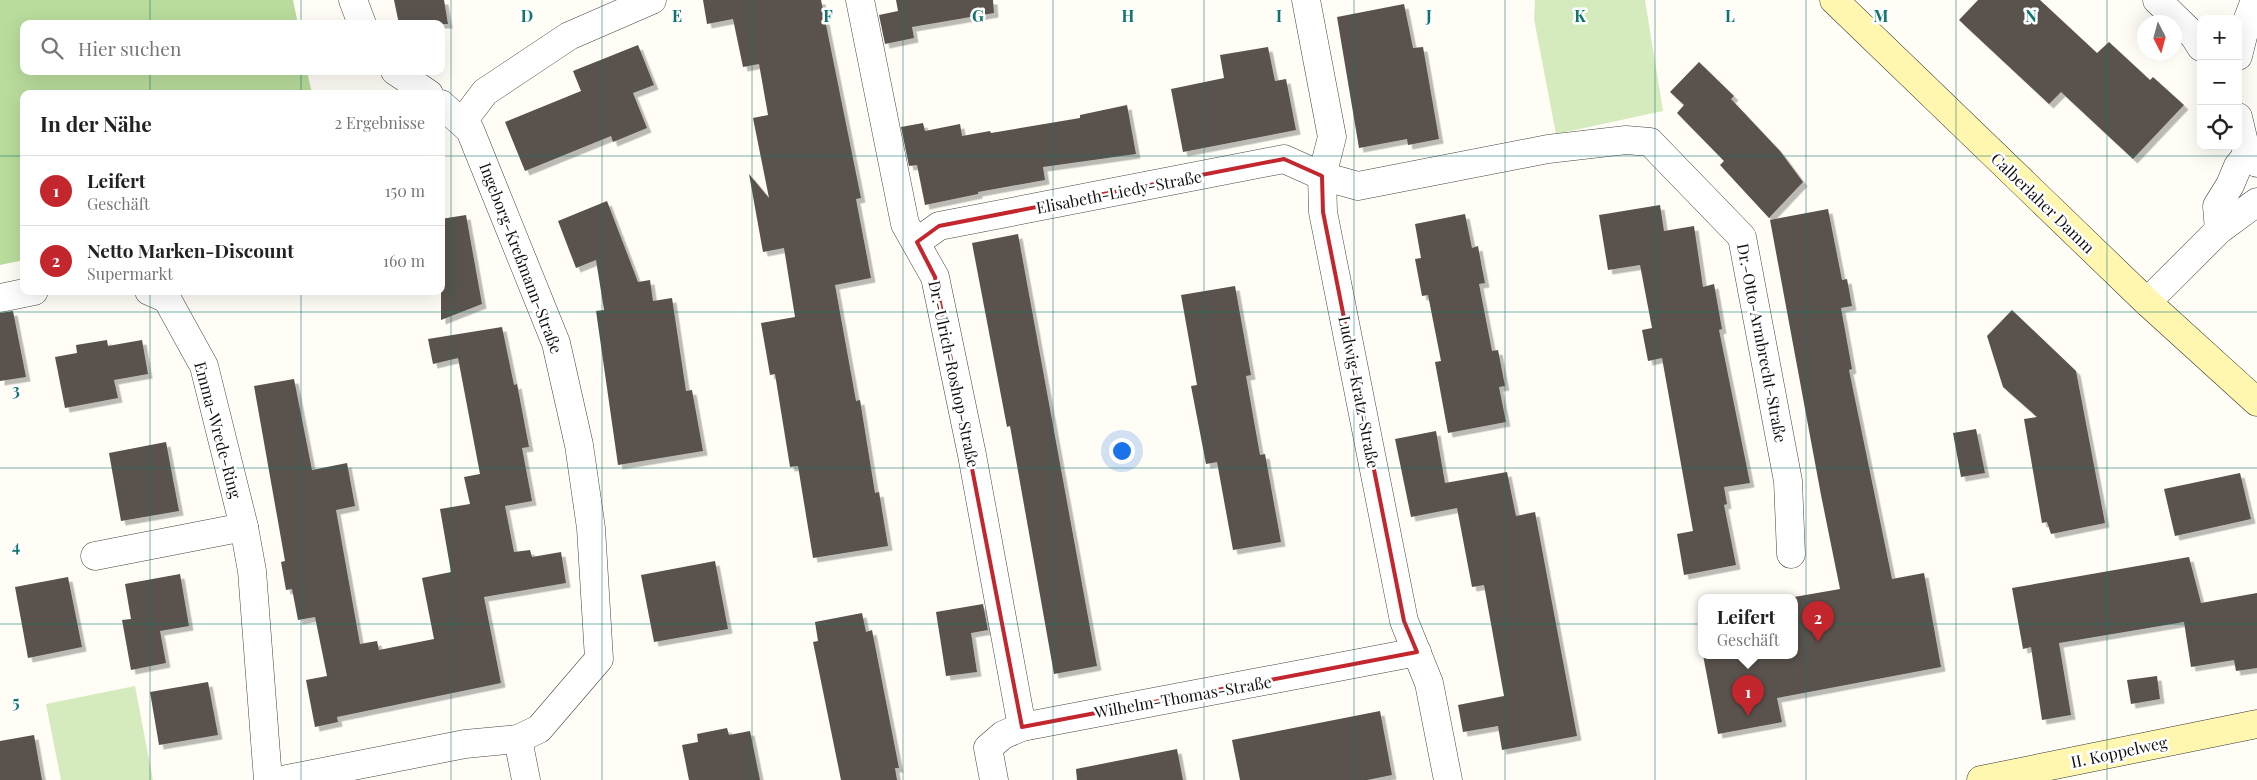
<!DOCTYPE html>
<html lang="de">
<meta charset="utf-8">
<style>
body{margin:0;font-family:"Playfair Display",serif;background:#f2f2f2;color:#222}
.controls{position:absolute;right:15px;top:15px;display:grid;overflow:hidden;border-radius:10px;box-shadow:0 5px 20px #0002}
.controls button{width:45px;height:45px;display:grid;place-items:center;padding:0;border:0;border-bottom:1px solid #e0e0e0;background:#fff;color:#222;font:25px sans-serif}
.compass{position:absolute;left:2137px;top:15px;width:45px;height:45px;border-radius:50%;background:#fff;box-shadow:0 5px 20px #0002;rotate:174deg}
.you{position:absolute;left:1121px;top:450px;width:18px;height:18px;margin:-12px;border:4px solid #fff;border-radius:50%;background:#1a73e8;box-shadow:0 0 0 8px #1a73e833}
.badge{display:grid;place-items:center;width:32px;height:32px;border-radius:50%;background:#c4262e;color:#fff;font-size:16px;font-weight:700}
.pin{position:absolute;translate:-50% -41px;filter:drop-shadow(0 1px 2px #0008)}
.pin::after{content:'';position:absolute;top:26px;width:18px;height:15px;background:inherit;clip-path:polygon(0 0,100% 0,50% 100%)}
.popup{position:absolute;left:1698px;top:594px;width:100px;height:65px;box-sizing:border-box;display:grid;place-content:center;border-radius:10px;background:#fff;filter:drop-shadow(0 1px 4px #0005);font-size:16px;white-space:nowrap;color:#767676}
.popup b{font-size:19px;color:#222}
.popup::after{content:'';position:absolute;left:50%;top:100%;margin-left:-10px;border:10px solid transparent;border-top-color:#fff}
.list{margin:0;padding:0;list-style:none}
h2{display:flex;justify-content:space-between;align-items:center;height:65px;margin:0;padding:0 20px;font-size:21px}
h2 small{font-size:16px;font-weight:400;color:#767676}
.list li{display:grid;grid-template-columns:32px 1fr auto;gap:15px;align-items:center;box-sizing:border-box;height:70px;padding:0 20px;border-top:1px solid #e0e0e0}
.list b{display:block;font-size:19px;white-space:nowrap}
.list p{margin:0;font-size:16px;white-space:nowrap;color:#767676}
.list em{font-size:16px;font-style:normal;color:#767676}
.icon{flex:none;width:28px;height:28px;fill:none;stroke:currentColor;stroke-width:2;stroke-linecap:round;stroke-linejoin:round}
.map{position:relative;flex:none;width:2257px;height:780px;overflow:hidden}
.search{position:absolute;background:#fff;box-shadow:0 5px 20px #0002;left:20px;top:20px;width:425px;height:55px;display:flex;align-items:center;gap:12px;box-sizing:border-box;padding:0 18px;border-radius:10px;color:#767676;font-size:19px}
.panel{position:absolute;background:#fff;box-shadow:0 5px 20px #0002;left:20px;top:90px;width:425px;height:205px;border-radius:10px}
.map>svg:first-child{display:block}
.green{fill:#d5ebbd}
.forest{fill:#b9dc9c}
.building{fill:#5a524d;filter:url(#shadow)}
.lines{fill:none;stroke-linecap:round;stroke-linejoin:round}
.street-casing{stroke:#444;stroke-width:29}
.secondary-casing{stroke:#333;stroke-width:29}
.street{stroke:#fff;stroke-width:28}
.secondary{stroke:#fff6b0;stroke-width:28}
.marked{fill:none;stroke:#c4262e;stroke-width:4;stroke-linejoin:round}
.grid{fill:none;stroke:#0f766e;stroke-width:1;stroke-opacity:0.55}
.labels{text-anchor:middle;stroke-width:5;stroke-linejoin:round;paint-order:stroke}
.street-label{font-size:16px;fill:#111;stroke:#fff}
.grid-label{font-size:16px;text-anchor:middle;font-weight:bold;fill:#0f766e;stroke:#fff;stroke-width:5;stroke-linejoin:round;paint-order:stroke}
</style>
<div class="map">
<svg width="2257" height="780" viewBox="0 0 2257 780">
<defs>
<filter id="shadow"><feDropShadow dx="4.5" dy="4.5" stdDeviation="0" flood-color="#0004"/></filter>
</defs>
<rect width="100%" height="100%" fill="#fffdf5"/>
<g class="green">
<path d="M1535,0h110l18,111 -107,23 -22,-115z"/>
<path d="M135,686l18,94h-92l-15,-76z"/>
</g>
<path class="forest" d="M0,0h293l5,24h-274v47h283l5,23h-288v166l-24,5z"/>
<g class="building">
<path d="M394,0h50l4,24h-49z"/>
<path d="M703,0h118l40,198 -5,1 15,79 -36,7 21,116 4,-1 15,93 4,-1 9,54 -75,12 -15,-92 -8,1 -15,-93 -5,1 -9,-52 34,-6 -11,-69 -21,4 -14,-78 20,24 -16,-80 15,-3 -9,-51 -16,3 -10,-48 -26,5z"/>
<path d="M896,0h97l1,13 -82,14 2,11 -29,6 -6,-29 19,-4z"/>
<path d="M1978,0h62l57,53 12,-11 41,38 3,-3 31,28 -51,54 -72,-67 -12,12 -90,-84z"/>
<path d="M1404,4l9,44 10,-1 16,92 -31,6 -1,-6 -48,9 -22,-131z"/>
<path d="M638,45l16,40 -21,8 14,35 -34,14 -2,-6 -86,35 -20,-49 76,-31 -8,-20z"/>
<path d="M1268,47l7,34 11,-2 10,51 -113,22 -12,-63 53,-11 -4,-23z"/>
<path d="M1699,62l35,34 -3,3 49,52 23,31 -34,36 -49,-53 4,-4 -47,-48 7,-8 -14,-13z"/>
<path d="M1127,105l9,49 -93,13 2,13 -67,12v2l-53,11 -8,-40 -8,1 -8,-39 22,-4 2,8 35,-7 2,12 28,-5 1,2 89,-15v-3z"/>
<path d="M607,201l31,81 12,-2 3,21 19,-3 14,93 6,-1 11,61 -85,14 -22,-154 8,-1 -8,-50 -20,8 -18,-47z"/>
<path d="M1660,205l4,26 30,-5 9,61 11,-3 8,45 -3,1 31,153 -26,4 3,17 -3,1 12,60 -52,10 -7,-41 16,-3 -31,-173 -14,3 -6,-31 10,-2 -12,-63 -32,5 -9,-55z"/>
<path d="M1828,209l14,71 5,-1 5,27 -11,2 11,61 -3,1 43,209 32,-6 17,94 -164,31 5,24 -64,12 -15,-79h91v-58l46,-8 -19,-94 -51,-275z"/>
<path d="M1465,214l7,34 6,-2 4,22 3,15 -6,1 13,67 6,-1 7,36 -6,1 7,35 -58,11 -13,-71 6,-1 -13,-66 -6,1 -7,-37 6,-1 -6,-34z"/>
<path d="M466,215l16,89 -41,16v-101z"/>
<path d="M1018,234l79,432 -43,8 -44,-248 -3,1 -35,-184z"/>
<path d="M1235,286l16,89 -5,1 14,79 5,-1 16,88 -48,8 -16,-88 -11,2 -15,-78 6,-1 -16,-90z"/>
<path d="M2012,310l64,61 29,152 -54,11 -4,-12 -5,1 -18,-104 13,-2 -34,-30 -16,-51z"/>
<path d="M13,311l13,66 -26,4v-68z"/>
<path d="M502,327l12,58 3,-1 12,63 -7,1 10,53 -27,5 9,46 16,-2 2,7 29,-5 5,31 -82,14 17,86 -164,34 1,5 -23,5 -9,-47 21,-4 -12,-59 -17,3 -6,-31 -6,1 -5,-28 4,-1 -31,-175 40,-7 18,91 35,-7 8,43 -19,4 24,134 17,-3 2,9 55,-11 -12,-61 29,-6 -11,-63 30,-5 -6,-27 16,-3 -22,-116 -25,6 -5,-25z"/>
<path d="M107,340l1,6 34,-6 6,34 -34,6 4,18 -53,10 -10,-51 22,-4 -1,-8z"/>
<path d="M1976,429l9,44 -24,4 -8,-44z"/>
<path d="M1436,431l9,52 62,-11 9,44 19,-4 42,224 -75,14 -4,-24 -35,6 -5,-27 46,-9 -20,-111 -12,2 -15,-79 -46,9 -16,-78z"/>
<path d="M166,442l13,69 -58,10 -12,-68z"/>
<path d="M2240,473l11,46 -76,17 -11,-47z"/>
<path d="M2189,557l12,46 56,-10v75l-21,3 -2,-11 -43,7 -7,-45 -125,21 12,72 -29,5 -11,-73 -8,2 -11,-61z"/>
<path d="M715,561l13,68 -74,13 -13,-67z"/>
<path d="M180,574l9,52 -29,5 6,32 -35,7 -9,-50 9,-1 -6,-35z"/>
<path d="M68,577l14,70 -54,11 -13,-71z"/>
<path d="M983,604l5,26 -17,3 6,39 -31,4 -10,-64z"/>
<path d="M862,613l4,19 6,-2 27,138h-4l2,12h-56l-28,-138 5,-1 -3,-19z"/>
<path d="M2157,676l3,23 -29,5 -4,-24z"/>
<path d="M208,682l10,53 -59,10 -9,-53z"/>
<path d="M1380,711l12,64 -25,5h-127l-8,-40z"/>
<path d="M727,728l2,7 21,-4 10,49h-71l-7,-35 16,-3 -1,-8z"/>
<path d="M34,735l8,45h-42v-39z"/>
<path d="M1177,749l6,31h-106l-1,-11z"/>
</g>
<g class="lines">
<g class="street-casing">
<g id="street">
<path d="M353,0l9,24"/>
<path d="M860,0l45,224 30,53 37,178 50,272"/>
<path d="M1306,0l26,137 -10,39 1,36 81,409 25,62 19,97"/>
<path d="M2157,0l37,36 7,11"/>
<path d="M2238,56l8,-32 9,-24"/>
<path d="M395,71l34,23"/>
<path d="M441,104l29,26 86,213 23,102 12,83 8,131 -60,70 -21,10 8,41"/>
<path d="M2238,117l9,38 10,8"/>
<path d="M463,121l22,-29 84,-56 83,-36"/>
<path d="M2219,230l-2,-24 13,-21 8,-19 9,-11"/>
<path d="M917,242l22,-16 345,-67 38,17 36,10 190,-37 78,-9 24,2 92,95 46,244 3,73"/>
<path d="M149,291l18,8 37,67 40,161 8,44 16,209"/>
<path d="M0,298l34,-7"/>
<path d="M2147,302l72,-72 38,-28"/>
<path d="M95,556l149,-29"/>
<path d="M282,780l183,-36 53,-5"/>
<path d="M994,780l-6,-32 15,-13 19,-8 395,-75"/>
</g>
</g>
<g class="secondary-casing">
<g id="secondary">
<path d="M1834,0l313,302 110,100"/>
<path d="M1981,780l276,-56"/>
</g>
</g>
<use href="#street" class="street"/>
<use href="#secondary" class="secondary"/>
</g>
<path class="marked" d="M1284,159l38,17 1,36 81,409 13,31 -395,75 -87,-450 -18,-35 22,-16z"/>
<path class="grid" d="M150,0v24M301,0v24M451,0v780M602,0v780M752,0v780M903,0v780M1053,0v780M1204,0v780M1354,0v780M1505,0v780M1655,0v780M1806,0v780M1956,0v780M2107,0v780M150,71v23M301,71v23M0,156h24M441,156h1816M150,291v489M301,291v489M0,312h2257M0,468h2257M0,624h2257"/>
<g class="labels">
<g class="street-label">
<text transform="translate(1119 192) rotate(-11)" y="6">Elisabeth-Liedy-Straße</text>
<text transform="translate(2043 203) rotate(44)" y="6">Calberlaher Damm</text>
<text transform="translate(521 258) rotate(69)" y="6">Ingeborg-Kreßmann-Straße</text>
<text transform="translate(1762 343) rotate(79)" y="6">Dr.-Otto-Armbrecht-Straße</text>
<text transform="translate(954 374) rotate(78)" y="6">Dr.-Ulrich-Roshop-Straße</text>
<text transform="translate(1359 392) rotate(79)" y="6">Ludwig-Kratz-Straße</text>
<text transform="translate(218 430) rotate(75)" y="6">Emma-Wrede-Ring</text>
<text transform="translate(1183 697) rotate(-10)" y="6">Wilhelm-Thomas-Straße</text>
<text transform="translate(2119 752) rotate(-12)" y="6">II. Koppelweg</text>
</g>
</g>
<g class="grid-label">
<text x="527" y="22">D</text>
<text x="677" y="22">E</text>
<text x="828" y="22">F</text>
<text x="978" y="22">G</text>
<text x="1128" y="22">H</text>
<text x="1279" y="22">I</text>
<text x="1429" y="22">J</text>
<text x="1580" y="22">K</text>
<text x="1730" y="22">L</text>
<text x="1881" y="22">M</text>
<text x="2031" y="22">N</text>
<text x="16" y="396">3</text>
<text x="16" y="552">4</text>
<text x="16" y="708">5</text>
</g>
</svg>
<div class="controls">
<button>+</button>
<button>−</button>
<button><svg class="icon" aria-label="locate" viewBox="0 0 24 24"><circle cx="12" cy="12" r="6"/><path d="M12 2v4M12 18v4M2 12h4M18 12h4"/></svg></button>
</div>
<svg class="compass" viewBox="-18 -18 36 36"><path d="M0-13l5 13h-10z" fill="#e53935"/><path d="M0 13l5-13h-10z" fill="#767676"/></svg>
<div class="you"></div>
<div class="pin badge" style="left:1748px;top:716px">1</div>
<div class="popup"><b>Leifert</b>Geschäft</div>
<div class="pin badge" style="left:1818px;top:642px">2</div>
<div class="search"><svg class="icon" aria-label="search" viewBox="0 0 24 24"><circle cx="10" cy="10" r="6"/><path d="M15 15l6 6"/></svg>Hier suchen</div>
<section class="panel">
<h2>In der Nähe<small>2 Ergebnisse</small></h2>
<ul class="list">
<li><span class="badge">1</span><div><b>Leifert</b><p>Geschäft</p></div><em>150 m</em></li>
<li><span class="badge">2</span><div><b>Netto Marken-Discount</b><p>Supermarkt</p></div><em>160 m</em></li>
</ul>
</section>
</div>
